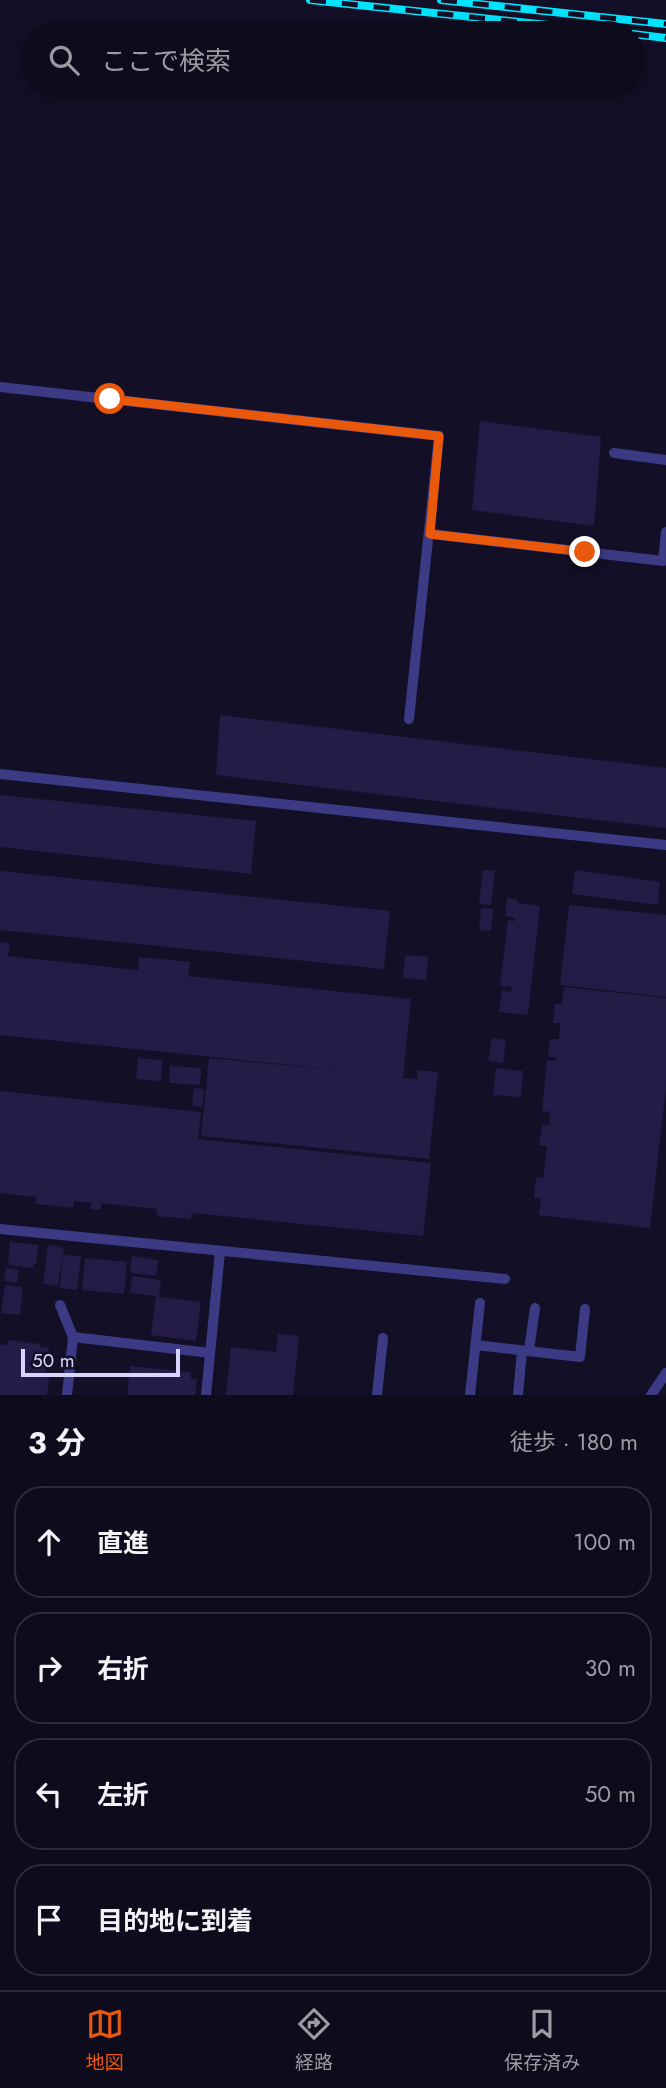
<!DOCTYPE html>
<html lang="ja">
<meta charset="utf-8">
<style>
body{margin:0;font-family:Jost,"Noto Sans JP",sans-serif;background:#1c1929;color:#f1f3f6}
.scale{position:absolute;left:21px;bottom:18px;width:159px;box-sizing:border-box;padding-left:7px;border:4px solid #d9d4ff;border-top:0;font-size:19px;line-height:24px;white-space:nowrap;color:#d9d4ff;-webkit-text-stroke:5px #130f26;paint-order:stroke}
.stop{position:absolute;width:21px;height:21px;margin:-16px;border:5px solid #ea580c;border-radius:50%;background:#fff}
.stop.end{background:#ea580c;border-color:#fff;box-shadow:0 2px 7px #0008}
.list{margin:0;padding:0;list-style:none}
h2{display:flex;justify-content:space-between;align-items:center;height:91px;margin:0;padding:0 28px;font-size:30px}
h2 small{font-size:23px;font-weight:400;color:#9b9ba3}
.list li{display:grid;grid-template-columns:46px 1fr auto;gap:21px;align-items:center;box-sizing:border-box;height:112px;margin:0 14px 14px;padding:0 14px;border:2px solid #2e2b3b;border-radius:28px}
.list b{display:block;font-size:26px;white-space:nowrap}
.list em{font-size:23px;font-style:normal;color:#9b9ba3}
.icon{flex:none;width:38px;height:38px;fill:none;stroke:currentColor;stroke-width:2;stroke-linecap:round;stroke-linejoin:round}
.map{position:relative;flex:none;width:666px;height:1395px;overflow:hidden}
.search{position:absolute;background:#0e0b1c;box-shadow:0 4px 18px #0003;left:21px;right:21px;top:21px;height:77px;display:flex;align-items:center;gap:18px;box-sizing:border-box;padding:0 24px;border-radius:38px;color:#9b9ba3;font-size:26px}
.sheet{height:595px;background:#0e0b1c}
nav{display:flex;justify-content:space-around;align-items:center;box-sizing:border-box;height:98px;border-top:2px solid #2e2b3b;background:#0e0b1c;font-size:19px;color:#9b9ba3}
nav a{display:grid;justify-items:center;gap:4px}
nav .on{color:#ea580c}
.map>svg:first-child{display:block}
.building{fill:#241b47}
.lines{fill:none;stroke-linecap:round;stroke-linejoin:round}
.service{stroke:#3d3a85;stroke-width:10}
.rail-casing{stroke:#00e5ff;stroke-width:8}
.rail{stroke:#130f26;stroke-width:5;stroke-dasharray:16;stroke-linecap:butt}
.route{stroke:#ea580c;stroke-width:9}
</style>
<div class="map">
<svg width="666" height="1395" viewBox="0 0 666 1395">
<rect width="100%" height="100%" fill="#130f26"/>
<g class="building">
<path d="M480,421l121,16 -7,89 -122,-16z"/>
<path d="M220,715l446,53v60l-450,-53z"/>
<path d="M0,795l256,26 -5,53 -251,-27z"/>
<path d="M483,870l12,1 -4,34 -12,-1z"/>
<path d="M575,870l85,12 -2,23 -86,-11z"/>
<path d="M0,871l390,40 -6,58 -384,-39z"/>
<path d="M507,898l12,2 -1,3 22,3 -12,109 -29,-3 3,-22 9,2 1,-5 -12,-1 8,-66 7,1v-3l-10,-2z"/>
<path d="M569,905l97,10v82l-106,-12z"/>
<path d="M481,908l12,1 -2,22 -12,-1z"/>
<path d="M0,942l10,1 -2,13 130,14 1,-13 51,5 -2,14 223,23 -8,79 14,1v-9l21,2 -9,87 -228,-23 8,-78 138,13 -347,-36z"/>
<path d="M405,955l23,2 -2,23 -23,-2z"/>
<path d="M564,987l102,11v89l-16,141 -111,-13 2,-17h-7l2,-21 7,1 4,-32 -8,-1 3,-20h7l1,-13 -8,-1 5,-51 9,1v-3l-8,-1 2,-18h9l1,-16h-7l2,-19h7z"/>
<path d="M492,1038l14,2 -3,23 -15,-2z"/>
<path d="M138,1058l24,2 -1,21 -25,-2z"/>
<path d="M170,1066l31,2 -1,17 -31,-2z"/>
<path d="M496,1068l27,3 -2,26 -28,-2z"/>
<path d="M194,1088l10,1 -2,18 -10,-1z"/>
<path d="M0,1091l201,21 -3,27 233,24 -8,73 -231,-23 -1,6 -34,-3v-7l-56,-6v7l-11,-1 1,-6 -17,-2 -1,7 -37,-4v-7l-36,-4z"/>
<path d="M10,1242l29,3 -3,19h-3v4l-25,-3z"/>
<path d="M48,1245l16,3 -6,38 -15,-2z"/>
<path d="M63,1255l18,1 -4,34 -17,-2z"/>
<path d="M132,1256l26,4 -2,16 -26,-3z"/>
<path d="M85,1258l42,4 -3,32 -42,-4z"/>
<path d="M6,1268l13,2 -2,13 -13,-2z"/>
<path d="M132,1276l29,4 -2,17 42,5 -5,39 -45,-6 5,-39 -26,-3z"/>
<path d="M5,1285l18,2 -3,28 -19,-2z"/>
<path d="M278,1334l21,2 -6,59h-67l5,-48 45,5z"/>
<path d="M8,1340l32,4v3l9,1 -3,30h3l-2,17h-47v-51l8,1z"/>
<path d="M130,1366l61,6v7h6l-2,16h-68z"/>
</g>
<g class="lines">
<g class="service">
<path d="M0,387l439,49 -30,283"/>
<path d="M614,453l52,7"/>
<path d="M430,534l233,27 3,-29"/>
<path d="M0,774l666,71"/>
<path d="M0,1229l505,50"/>
<path d="M60,1305l13,32 137,16"/>
<path d="M476,1345l104,12 5,-48"/>
<path d="M529,1350l6,-42"/>
<path d="M67,1395l6,-58"/>
<path d="M206,1395l14,-143"/>
<path d="M377,1395l6,-57"/>
<path d="M470,1395l10,-92"/>
<path d="M518,1395l4,-44"/>
<path d="M651,1395l15,-22"/>
</g>
<g class="rail-casing">
<g id="rail">
<path d="M310,0l313,33"/>
<path d="M441,0l225,24"/>
<path d="M633,34l33,4"/>
</g>
</g>
<use href="#rail" class="rail"/>
</g>
<g class="lines">
<path class="route" d="M110,399l329,37 -9,98 155,18"/>
</g>
</svg>
<div class="scale">50 m</div>
<div class="stop" style="left:110px;top:399px"></div>
<div class="stop end" style="left:585px;top:552px"></div>
<div class="search"><svg class="icon" aria-label="search" viewBox="0 0 24 24"><circle cx="10" cy="10" r="6"/><path d="M15 15l6 6"/></svg>ここで検索</div>
</div>
<section class="sheet">
<h2>3 分<small>徒歩 · 180 m</small></h2>
<ul class="list">
<li><svg class="icon" aria-label="ahead" viewBox="0 0 24 24"><path d="M12 20V5M6 11l6-6 6 6"/></svg><div><b>直進</b></div><em>100 m</em></li>
<li><svg class="icon" aria-label="right" viewBox="0 0 24 24"><path d="M7 20v-9h11M14 6l5 5-5 5"/></svg><div><b>右折</b></div><em>30 m</em></li>
<li><svg class="icon" aria-label="left" viewBox="0 0 24 24"><path d="M17 20v-9H6M10 6l-5 5 5 5"/></svg><div><b>左折</b></div><em>50 m</em></li>
<li><svg class="icon" aria-label="arrive" viewBox="0 0 24 24"><path d="M6 21V4h12l-3 4 3 4H6"/></svg><div><b>目的地に到着</b></div></li>
</ul>
</section>
<nav>
<a class="on"><svg class="icon" aria-label="map" viewBox="0 0 24 24"><path d="M3 6l6-2 6 2 6-2v14l-6 2-6-2-6 2zM9 4v14M15 6v14"/></svg>地図</a>
<a><svg class="icon" aria-label="directions" viewBox="0 0 24 24"><path d="M12 3l9 9-9 9-9-9zM9 14v-3h6M13 9l2 2-2 2"/></svg>経路</a>
<a><svg class="icon" aria-label="saved" viewBox="0 0 24 24"><path d="M7 4h10v16l-5-4-5 4z"/></svg>保存済み</a>
</nav>
